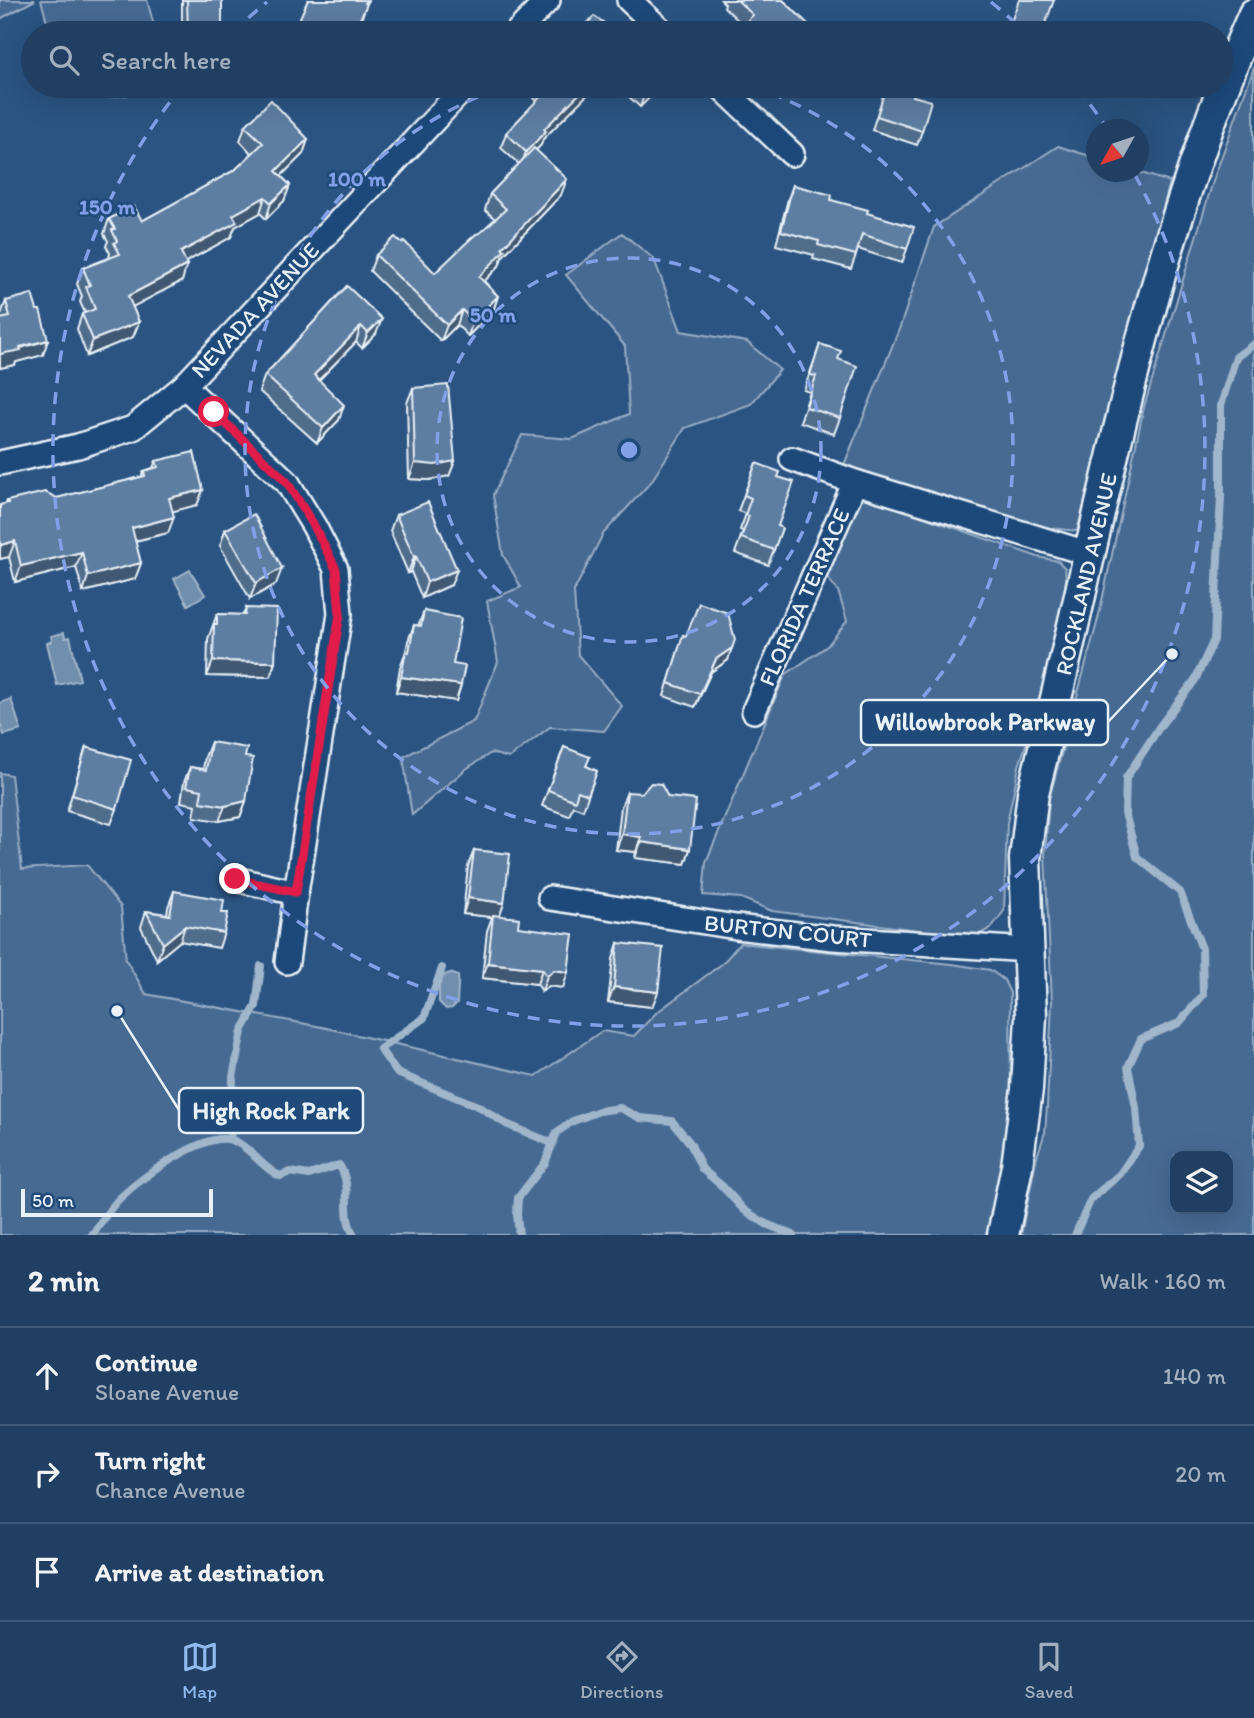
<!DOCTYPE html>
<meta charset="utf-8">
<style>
body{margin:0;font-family:Itim,sans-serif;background:#284668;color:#f1f3f6}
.controls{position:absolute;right:21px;bottom:21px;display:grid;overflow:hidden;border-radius:14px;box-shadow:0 7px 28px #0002}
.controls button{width:63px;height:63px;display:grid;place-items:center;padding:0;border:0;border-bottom:2px solid #3d5877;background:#203f62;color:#f1f3f6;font:35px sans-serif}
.compass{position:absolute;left:1086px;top:119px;width:63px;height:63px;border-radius:50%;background:#203f62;box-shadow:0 7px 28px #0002;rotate:230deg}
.scale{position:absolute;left:21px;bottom:18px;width:192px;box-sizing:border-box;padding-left:7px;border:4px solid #e8f1f8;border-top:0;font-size:19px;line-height:24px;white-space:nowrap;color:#e8f1f8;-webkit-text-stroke:5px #1f4a7a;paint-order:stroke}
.stop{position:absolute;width:21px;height:21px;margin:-16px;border:5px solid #e11d48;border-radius:50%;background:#fff}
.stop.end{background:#e11d48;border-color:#fff;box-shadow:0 2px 7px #0008}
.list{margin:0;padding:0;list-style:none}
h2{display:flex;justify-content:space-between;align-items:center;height:91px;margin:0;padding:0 28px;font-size:30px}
h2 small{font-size:23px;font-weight:400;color:#a2afbe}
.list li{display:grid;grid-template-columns:46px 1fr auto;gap:21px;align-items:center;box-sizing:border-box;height:98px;padding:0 28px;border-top:2px solid #3d5877}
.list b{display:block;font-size:26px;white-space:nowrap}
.list p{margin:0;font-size:23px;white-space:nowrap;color:#a2afbe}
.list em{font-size:23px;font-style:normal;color:#a2afbe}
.icon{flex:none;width:38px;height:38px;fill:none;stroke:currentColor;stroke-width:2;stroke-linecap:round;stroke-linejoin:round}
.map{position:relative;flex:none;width:1254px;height:1235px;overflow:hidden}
.search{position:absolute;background:#203f62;box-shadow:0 7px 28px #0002;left:21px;right:21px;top:21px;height:77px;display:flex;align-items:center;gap:18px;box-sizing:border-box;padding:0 24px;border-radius:38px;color:#a2afbe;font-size:26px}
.sheet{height:385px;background:#203f62}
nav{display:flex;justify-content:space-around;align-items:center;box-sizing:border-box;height:98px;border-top:2px solid #3d5877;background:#203f62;font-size:19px;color:#a2afbe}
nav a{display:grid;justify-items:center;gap:4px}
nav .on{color:#90b9f0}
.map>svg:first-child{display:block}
.green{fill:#476b93;stroke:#98aec6;stroke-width:2;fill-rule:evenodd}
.water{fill:#708ead;stroke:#a0b6cb;stroke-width:2}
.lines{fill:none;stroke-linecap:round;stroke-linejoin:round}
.stream{stroke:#a0b6cb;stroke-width:8}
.minor-casing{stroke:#e8f1f8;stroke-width:28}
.tertiary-casing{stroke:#e8f1f8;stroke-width:35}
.minor{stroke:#1f4a7a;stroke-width:23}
.tertiary{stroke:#1f4a7a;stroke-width:30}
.wall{fill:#506c8a;stroke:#e8f1f8;stroke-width:2}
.shaded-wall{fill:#415871;stroke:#e8f1f8;stroke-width:2}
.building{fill:#5d7da1;stroke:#e8f1f8;stroke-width:2}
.route{stroke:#e11d48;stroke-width:9}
.ring{fill:none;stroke:#82a0e8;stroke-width:3.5;stroke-dasharray:12 9}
.labels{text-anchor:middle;stroke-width:5;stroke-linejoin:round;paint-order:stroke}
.street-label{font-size:23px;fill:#e8f1f8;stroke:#1f4a7a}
.centre{fill:#82a0e8;stroke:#1f4a7a;stroke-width:3.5}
.ring-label{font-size:21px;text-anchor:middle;font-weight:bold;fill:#82a0e8;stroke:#1f4a7a;stroke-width:5;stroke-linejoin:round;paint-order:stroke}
.leader{fill:none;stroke:#e8f1f8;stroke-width:2.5}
.callout-dot{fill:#e8f1f8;stroke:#1f4a7a;stroke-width:2.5}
.callout{fill:#1f4a7a;stroke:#e8f1f8;stroke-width:2.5}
.callout-label{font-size:24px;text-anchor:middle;font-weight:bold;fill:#e8f1f8}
</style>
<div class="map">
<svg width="1254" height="1235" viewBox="0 0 1254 1235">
<rect width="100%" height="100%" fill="#2b5482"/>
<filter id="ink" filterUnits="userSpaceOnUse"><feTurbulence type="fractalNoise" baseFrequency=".0143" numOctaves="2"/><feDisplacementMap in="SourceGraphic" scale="14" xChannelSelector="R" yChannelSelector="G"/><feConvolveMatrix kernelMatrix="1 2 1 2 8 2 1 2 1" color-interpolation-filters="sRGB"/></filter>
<g filter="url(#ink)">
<g class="green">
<path d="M0,0h35l-35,19z"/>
<path d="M41,0h106l9,33h-106z"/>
<path d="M1254,67v1168h-233l15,-75 9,-28 2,-26 5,-104 -7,-147 4,-56 49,-180 46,-212 71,-232zM1175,1156h53v53h-53z"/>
<path d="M65,86h92c-27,11 -60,14 -90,9z"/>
<path d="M1058,146l38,12v14h42l32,10 -93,349 -44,-5 -189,-61 56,-138 34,-100z"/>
<path d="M622,233l32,26 27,72 66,11 33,28 -29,34 -66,24 -34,54 -48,52 -29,57 4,64 44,51 -18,25 -54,-4 -41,31 -18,-5 -25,16 -54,46 -9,-58 71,-36 24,-59 -11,-61 34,-14 -18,-32 -10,-60 29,-60 50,4 57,-25 -4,-68 -59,-71z"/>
<path d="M866,497l172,60 20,4 7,7 1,11 -5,39 -10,49 -32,99 -12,57 -3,88 -13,17 -11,6 -24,1 -184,-24 -31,-13 -38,-3 3,-33 79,-187 42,-29 20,-25 -9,-30 -16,-20 38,-72z"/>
<path d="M0,773l11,2 11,94 65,-4 34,42 5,53 20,34 176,33 214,49 66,-45 32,5 22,-23 67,-50 17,-20 212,21 38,6 14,10 6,13 1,114 -13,85 -12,43h-986z"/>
</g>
<g class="water">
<path d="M190,570l15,25 -17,10 -14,-26z"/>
<path d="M64,633l1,5 5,-1 10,43 -23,5 -10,-42 5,-2 -1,-5z"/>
<path d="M11,699l10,31 -17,5 -4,-12v-20z"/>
<path d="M450,973l8,3c1,3 -1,23 -1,27l-5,5 -6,1 -7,-7v-16l5,-11z"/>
</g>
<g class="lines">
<g class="stream">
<path d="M442,968l-18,50 -44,31 17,24 83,34 26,17 46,19"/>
<path d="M230,1139l2,-15 1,-47 9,-46 14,-25 5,-40"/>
<path d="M92,1235c9,-12 18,-28 29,-38 20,-19 79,-62 107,-58 20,4 33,29 52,37l10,-4 19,3 30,-10c15,22 1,48 15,70"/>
<path d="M519,1235l-2,-21 1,-16 27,-35 12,-31 16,-11 26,-10 21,-3 20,10 32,3 18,22 12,26 20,17 22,24 22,14 27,11"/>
<path d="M1075,1235l16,-36 29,-25 19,-28 -3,-38 -8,-41 13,-28 38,-16 24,-28 -1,-46 -22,-57 -43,-35 -12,-44 1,-35 34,-52 35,-46 19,-40 7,-144v-91l15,-48 18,-13"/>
</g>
<g class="minor-casing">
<g id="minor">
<path d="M629,0l35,33"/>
<path d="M516,33l32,-33"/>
<path d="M720,86l72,68"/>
<path d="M184,386l103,96 27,44 22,43 4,45 -44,279 -9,69"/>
<path d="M792,459l63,23 235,72"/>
<path d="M0,463l78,-17 55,-18 51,-42 282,-300"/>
<path d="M754,711l101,-229"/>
<path d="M235,879l61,14"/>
<path d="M550,898l186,29 97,11 196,12"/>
</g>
</g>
<g class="tertiary-casing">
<path id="tertiary" d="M1003,1235l14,-69 10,-77 4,-73 -6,-157 8,-66c66,-260 110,-532 221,-779"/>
</g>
<use href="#minor" class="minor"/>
<use href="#tertiary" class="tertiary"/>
</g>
<g class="wall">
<rect x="182" y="0" width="40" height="33"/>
<path d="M308,0h60l-7,20 -3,13h-64z"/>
<path d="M721,0h62l34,33h-76l3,-7 -20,-19 1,-3z"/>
<path d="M538,86h58l-53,53 -2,6 -5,5 25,45 -59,62 -3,9 -15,15 14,15 -5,15 -25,25 -11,-11 -16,16 -71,-70 6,-16 59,18 60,-54 -10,-9 5,-16 29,-30 -18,-16 5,-15 31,-32 -3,-3z"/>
<path d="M612,86h45l-3,7 -14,14 -15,-14 -2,3z"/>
<path d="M893,86h24l-4,10 9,35 -5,14 -45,-15 14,-43 6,2z"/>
<path d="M1016,86h13l-2,3z"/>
<path d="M245,126l63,13 -5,15 -22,22 9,9 -6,16 -18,18 -6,-6 -25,14 -4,10 -45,25 -4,19 -50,25 7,16 -6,15 -46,19 -10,-27 5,-15 3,-1 -5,-11 2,-6 -5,-12 6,-16 26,-10 1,-5 -4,-7 2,-5 -4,-7 5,-15 33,2 93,-51 17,-16 -12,-13z"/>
<path d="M793,185l38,15 76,49 -5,14 -44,-14 -7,20 -38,-10 1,-4 -38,-10 12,-46z"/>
<path d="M347,286l29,48 -14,14 -6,-6 -37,38 20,40 -22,23 -58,-52 6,-16z"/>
<path d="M6,301l37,54 -27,7 -1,3 -15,3v-51z"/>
<path d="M820,344l18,15 2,59 -6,16 -34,-12 10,-30 -6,-2z"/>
<path d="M413,388l42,73 -6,15 -20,4 -20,-1 -2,-76z"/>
<path d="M156,461l47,29 -6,15 -25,6 -4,22 -33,8 6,22 -6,16 -52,13 -7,-25 -61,15 -6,-25 -9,2v-54l6,-1 1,-3 50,-3 84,-21 3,-6 9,-3z"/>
<path d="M756,463l22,14v49l4,2 -14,37 -33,-12 8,-22 -3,-1 6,-16 -8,-3z"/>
<path d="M396,515l55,70 -29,13 -11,-26 -3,1 -18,-42z"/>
<path d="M225,530l51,54 -26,15 -30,-53z"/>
<path d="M246,608l29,54 -5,15 -63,-1 1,-37 9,-25 26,1z"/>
<path d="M424,611l29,53 8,21 -5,16 -60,-9 4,-25 6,-16 2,-10 6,-16 4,1z"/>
<path d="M683,635l45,25 -17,12 -16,35 -31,-11z"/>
<path d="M211,742l34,15 1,44 -6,16 -21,4 -25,-4 2,-12 -15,-3 3,-20 6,-15 13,2 2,-12z"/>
<path d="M86,747l31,62 -6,15 -44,-13z"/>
<path d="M564,747l22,19 11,5 -14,39 -10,-4 -4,10 -27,-10z"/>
<path d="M627,792l63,57 -5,15 -50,-6 1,-6 -20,-2 5,-43z"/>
<path d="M474,850l30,53 -5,13 19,11 45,61 -14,-2 -7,5 -5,-7 -55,-6 5,-47 5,-14 -29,-3 5,-48z"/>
<path d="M174,891l48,22 2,20 -5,15 -39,-7 -23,19 -16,-33 5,-16 21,3 1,-7z"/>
<path d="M618,943l34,64 -44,-5 5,-43z"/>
</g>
<g class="shaded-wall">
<path d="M587,86h9l-53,53 -2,6 -20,21 5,-14 18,-23z"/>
<path d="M652,86h5l-3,7 -14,14 5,-14z"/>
<path d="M308,139l-5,15 -33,33 6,-16z"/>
<path d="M567,179l-6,16 -59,62 -3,9 -25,26 5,-15 23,-29z"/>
<path d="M290,185l-6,16 -18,18 5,-16z"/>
<path d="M265,197l-5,16 -25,14 -4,10 -56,31 6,-16 52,-37z"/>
<path d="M187,265l-5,16 -59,31 5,-16z"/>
<path d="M498,296l-5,15 -25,25 5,-15z"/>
<path d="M462,310l-5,15 -16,16 6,-16z"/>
<path d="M382,319l-6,15 -14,14 6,-15z"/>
<path d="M139,322l-6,15 -46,19 6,-16z"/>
<path d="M361,326l-5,16 -48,49 6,-16z"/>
<path d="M48,340l-5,15 -27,7 -1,3 -15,3v-14z"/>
<path d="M344,405l-5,15 -22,23 6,-15z"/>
<path d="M455,461l-6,15 -20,4 -20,-1 6,-16z"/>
<path d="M203,490l-6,15 -34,9 6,-16z"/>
<path d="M174,517l-6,16 -42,10 6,-15z"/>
<path d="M15,541l-6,16 -9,2v-10l1,-4z"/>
<path d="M82,552l-6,15 -61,15 6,-16z"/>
<path d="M416,556l-5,16 -3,1 6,-16z"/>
<path d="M141,563l-6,16 -52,13 5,-16z"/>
<path d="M282,568l-6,16 -26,15 6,-16z"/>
<path d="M457,570l-6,15 -29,13 5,-16z"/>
<path d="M732,648l-4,12 -17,12 -16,35 21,-48z"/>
<path d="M213,661l62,1 -5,15 -63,-1z"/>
<path d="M401,677l60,8 -5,16 -60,-9z"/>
<path d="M246,801l-6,16 -21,4 6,-15z"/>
<path d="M622,834l19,3 -5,15 -20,-2z"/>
<path d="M641,842l49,7 -5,15 -50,-6z"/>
<path d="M468,898l36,5 -5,15 -36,-4z"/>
<path d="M185,926l-5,15 -23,19 6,-16z"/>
<path d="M488,963l54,6 -5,15 -55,-6z"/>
<path d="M554,970l14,2 -5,16 -14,-2 -7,5 5,-15z"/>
<path d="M614,987l44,5 -6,15 -44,-5z"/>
</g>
<g class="building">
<path d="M187,0h35v33h-34z"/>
<path d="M308,0h58l-1,3 2,1 -7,15 3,1 -6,13h-50l3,-6 -12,-5z"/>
<path d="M737,0h46l34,33h-62l-11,-9 9,-9z"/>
<path d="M1019,0h35l-12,33h-35z"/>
<path d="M594,16l9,6 11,11h-36z"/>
<path d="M541,86h46l-43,43 2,2 -20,21 -20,-19 40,-42z"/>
<path d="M637,86h15l-7,7z"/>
<path d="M893,86h24l-4,10 18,5 -9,30 -45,-15 9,-29 6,2z"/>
<path d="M271,100l37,39 -32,32 14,14 -19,18 -6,-6 -32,18 4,7 -56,30 6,13 -59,31 11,26 -46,18 -11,-26 13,-5 -9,-22 4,-2 -7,-17 37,-14 -6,-11 3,-2 -5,-11 3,-1 -6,-10 25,-13 8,15 93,-51 28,-27 -18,-17z"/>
<path d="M534,148l33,31 -65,69 3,2 -26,27 19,19 -25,25 -11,-11 -15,15 -71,-70 19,-18 7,6 2,-2 31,32 29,-28 12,-11 4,-1 26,-24 -16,-15z"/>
<path d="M793,185l39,10 -1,5 37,10 -1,3 47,14 -7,22 -45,-15 -6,21 -38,-10 1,-4 -38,-10z"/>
<path d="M347,286l35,33 -14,14 -7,-7 -47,49 30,30 -21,23 -58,-53z"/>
<path d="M32,294l5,16h3l8,30 -28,7 1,3 -21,4v-35l10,-2 -4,-16z"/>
<path d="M820,344l21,7 -3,8 19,7 -17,52 -34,-11 10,-31 -6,-1z"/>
<path d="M448,385l7,76 -20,4 -20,-2 -2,-75z"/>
<path d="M194,452l9,38 -34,8 5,19 -42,11 9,35 -53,13 -6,-24 -61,14 -6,-25 -14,4 -1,-6v-34l8,-2 -1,-2 38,-9 12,6 88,-22 -1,-5 14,-4 -2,-6z"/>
<path d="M756,463l24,9 -2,5 16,5 -16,44 4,2 -8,22 -33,-12 8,-22 -4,-1 6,-17 -7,-3z"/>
<path d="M428,502l29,68 -30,12 -11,-26 -2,1 -18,-42z"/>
<path d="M254,514l28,54 -26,15 -31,-53z"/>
<path d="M699,603l29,10 7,27 -3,8 -16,11 -16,35 -32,-11 15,-48 3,1z"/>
<path d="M246,608l31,1 -2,53 -62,-1 1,-37h3v-10l28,1z"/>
<path d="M424,611l37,7 -8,46 12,2 -4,19 -60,-8 5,-26 3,1 5,-27 7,1z"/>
<path d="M211,742l36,6 -2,9 8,1 -7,43 -21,5 -25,-4 2,-12 -16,-3 4,-20 16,3z"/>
<path d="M86,747l45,13 -14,49 -45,-14z"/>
<path d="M564,747l26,10 -4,9 11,5 -9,24 -10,-4 -3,10 -27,-11z"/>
<path d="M651,783l10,1 7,13 28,3 -6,49 -49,-7v-5l-19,-3 5,-42 15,1z"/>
<path d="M474,850l36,4 -6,49 -36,-5z"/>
<path d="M174,891l50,9 -2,13h6l-4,20 -39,-7 -22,18 -17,-33 24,4z"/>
<path d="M493,915l26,3 -1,9 55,7 -5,38 -14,-2 -7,6 -5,-7 -54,-6z"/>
<path d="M618,943l45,5 -5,44 -44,-5z"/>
</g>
</g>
<g class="lines" filter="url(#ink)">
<path class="route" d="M214,412l73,70 27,44 22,43 4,45 -44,278 -61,-13"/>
</g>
<g class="ring">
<circle cx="629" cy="450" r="192"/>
<path d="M751 86A384 384 0 1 1 507 86"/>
<path d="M233 32A576 576 0 0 1 267 2M991 2A576 576 0 0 1 1025 32M1077 88A576 576 0 0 1 1107 128M1135 175A576 576 0 1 1 181 88"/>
</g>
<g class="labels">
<g class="street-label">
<text transform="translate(255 310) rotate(-47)" y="8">NEVADA AVENUE</text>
<text transform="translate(1086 574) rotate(-77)" y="8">ROCKLAND AVENUE</text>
<text transform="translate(804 597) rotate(-66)" y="8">FLORIDA TERRACE</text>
<text transform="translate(788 931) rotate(6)" y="8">BURTON COURT</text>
</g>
</g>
<circle cx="629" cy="450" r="10" class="centre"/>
<g class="ring-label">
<text x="357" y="186">100 m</text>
<text x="107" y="214">150 m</text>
<text x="493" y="322">50 m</text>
</g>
<path class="leader" d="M1172 654L1108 722M117 1011L179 1110"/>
<g class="callout-dot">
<circle cx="1172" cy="654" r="7"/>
<circle cx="117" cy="1011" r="7"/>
</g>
<g class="callout">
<rect x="861" y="700" width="247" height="45" rx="7"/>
<rect x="179" y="1088" width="184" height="45" rx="7"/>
</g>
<g class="callout-label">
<text x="985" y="730">Willowbrook Parkway</text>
<text x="271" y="1119">High Rock Park</text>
</g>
</svg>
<div class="controls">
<button><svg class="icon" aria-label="layers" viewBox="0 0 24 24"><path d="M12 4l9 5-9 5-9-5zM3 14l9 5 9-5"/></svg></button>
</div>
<svg class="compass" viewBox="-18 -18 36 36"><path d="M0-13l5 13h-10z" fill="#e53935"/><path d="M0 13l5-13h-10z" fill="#a2afbe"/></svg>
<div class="scale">50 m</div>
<div class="stop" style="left:214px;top:412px"></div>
<div class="stop end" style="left:235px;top:879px"></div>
<div class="search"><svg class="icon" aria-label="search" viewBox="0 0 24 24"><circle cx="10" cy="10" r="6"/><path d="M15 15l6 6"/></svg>Search here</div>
</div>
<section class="sheet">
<h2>2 min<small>Walk · 160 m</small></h2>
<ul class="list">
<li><svg class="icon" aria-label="ahead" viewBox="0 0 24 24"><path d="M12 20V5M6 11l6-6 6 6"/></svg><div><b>Continue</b><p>Sloane Avenue</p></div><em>140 m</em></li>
<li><svg class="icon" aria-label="right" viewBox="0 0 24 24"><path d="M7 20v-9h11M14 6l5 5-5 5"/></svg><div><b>Turn right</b><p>Chance Avenue</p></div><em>20 m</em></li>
<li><svg class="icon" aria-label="arrive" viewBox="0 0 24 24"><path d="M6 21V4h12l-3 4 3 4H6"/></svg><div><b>Arrive at destination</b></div></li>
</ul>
</section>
<nav>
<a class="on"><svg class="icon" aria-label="map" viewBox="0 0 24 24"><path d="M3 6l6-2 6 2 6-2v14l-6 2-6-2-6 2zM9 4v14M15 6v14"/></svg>Map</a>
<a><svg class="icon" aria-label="directions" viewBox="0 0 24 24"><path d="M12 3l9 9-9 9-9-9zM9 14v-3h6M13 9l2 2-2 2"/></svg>Directions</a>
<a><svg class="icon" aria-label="saved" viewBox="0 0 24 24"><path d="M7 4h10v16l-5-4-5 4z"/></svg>Saved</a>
</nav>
